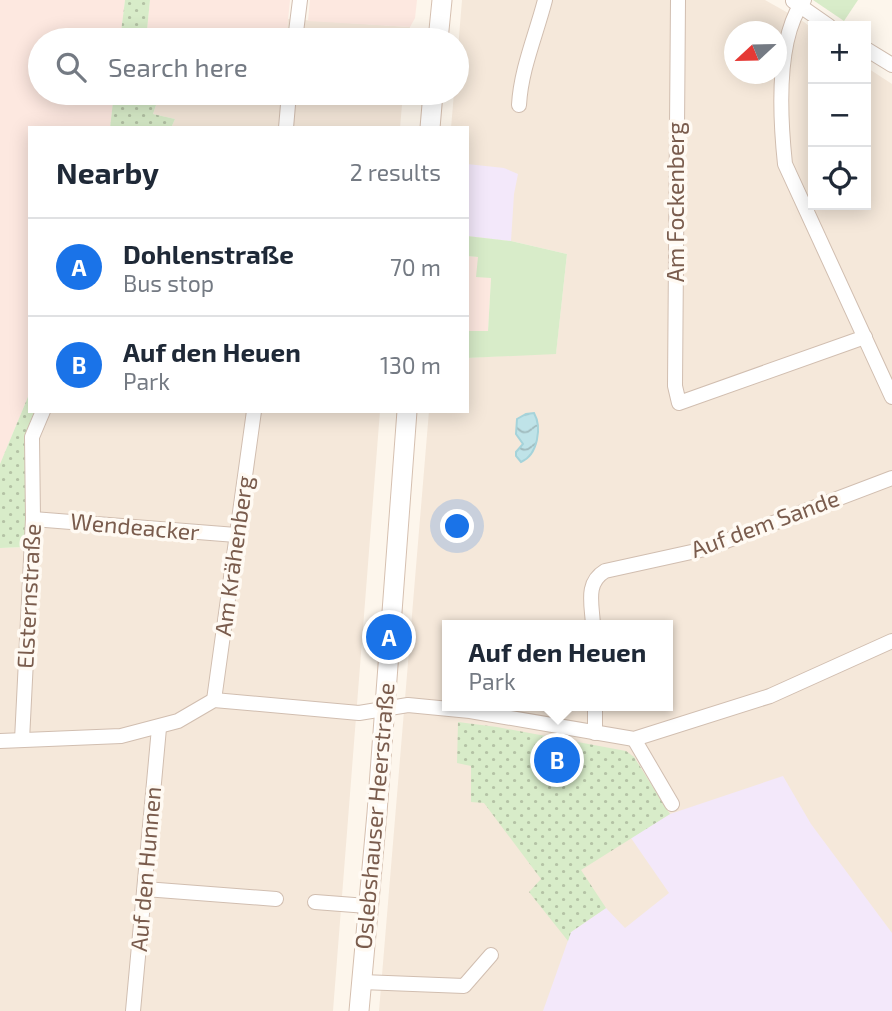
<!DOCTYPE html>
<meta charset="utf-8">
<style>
body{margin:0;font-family:"Exo 2",sans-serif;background:#f6f6f7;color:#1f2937}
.controls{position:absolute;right:21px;top:21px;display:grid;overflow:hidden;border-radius:0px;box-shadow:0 4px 18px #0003}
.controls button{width:63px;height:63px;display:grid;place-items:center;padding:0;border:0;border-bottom:2px solid #e0e1e3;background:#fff;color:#1f2937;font:35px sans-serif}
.compass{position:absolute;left:724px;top:21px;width:63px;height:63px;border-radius:50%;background:#fff;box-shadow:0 4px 18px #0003;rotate:248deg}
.you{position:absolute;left:458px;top:527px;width:24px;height:24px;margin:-18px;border:5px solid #fff;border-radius:50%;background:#1a73e8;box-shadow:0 0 0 10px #1a73e833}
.badge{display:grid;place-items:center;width:46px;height:46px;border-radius:50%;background:#1a73e8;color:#fff;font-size:23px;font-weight:700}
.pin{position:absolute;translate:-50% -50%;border:4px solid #fff;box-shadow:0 2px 7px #0006}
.popup{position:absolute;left:442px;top:620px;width:231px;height:91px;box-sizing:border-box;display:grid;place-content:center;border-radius:0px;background:#fff;filter:drop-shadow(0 2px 5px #0005);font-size:23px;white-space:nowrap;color:#747a83}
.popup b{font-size:26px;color:#1f2937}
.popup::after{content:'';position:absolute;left:50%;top:100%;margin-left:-14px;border:14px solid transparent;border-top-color:#fff}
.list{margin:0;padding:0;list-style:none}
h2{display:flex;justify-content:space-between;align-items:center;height:91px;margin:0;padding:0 28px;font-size:30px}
h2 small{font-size:23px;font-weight:400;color:#747a83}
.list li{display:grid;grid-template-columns:46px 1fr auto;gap:21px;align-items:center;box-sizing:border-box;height:98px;padding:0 28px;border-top:2px solid #e0e1e3}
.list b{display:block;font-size:26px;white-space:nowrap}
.list p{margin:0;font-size:23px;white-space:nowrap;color:#747a83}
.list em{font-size:23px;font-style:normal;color:#747a83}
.icon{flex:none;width:38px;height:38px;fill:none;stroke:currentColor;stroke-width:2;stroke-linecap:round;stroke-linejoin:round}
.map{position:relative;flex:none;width:892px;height:1011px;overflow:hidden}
.search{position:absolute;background:#fff;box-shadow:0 4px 18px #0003;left:28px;top:28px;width:441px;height:77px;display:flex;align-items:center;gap:18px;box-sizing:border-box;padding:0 24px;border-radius:38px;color:#747a83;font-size:26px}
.panel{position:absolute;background:#fff;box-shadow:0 4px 18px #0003;left:28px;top:126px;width:441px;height:287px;border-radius:0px}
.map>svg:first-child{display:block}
.residential{fill:#f5e8da;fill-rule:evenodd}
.commercial{fill:#fde8e0}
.education{fill:#f3e8fa}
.grass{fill:#d8ecc9}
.park{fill:url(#park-dots)}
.water{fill:url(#water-waves);stroke:#a5d3da;stroke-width:2}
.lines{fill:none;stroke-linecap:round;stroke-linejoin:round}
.street-casing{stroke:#d1beb0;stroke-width:16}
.secondary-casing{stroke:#d6c0b0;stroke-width:21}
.street{stroke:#fff;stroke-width:14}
.secondary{stroke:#fff;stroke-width:19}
.labels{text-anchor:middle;stroke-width:7;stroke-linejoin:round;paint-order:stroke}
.street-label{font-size:23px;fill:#7a5c4d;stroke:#fffaf3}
</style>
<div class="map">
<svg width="892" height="1011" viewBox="0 0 892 1011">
<defs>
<pattern id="park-dots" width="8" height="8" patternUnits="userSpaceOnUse" patternTransform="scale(1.75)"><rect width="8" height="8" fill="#d8ecc9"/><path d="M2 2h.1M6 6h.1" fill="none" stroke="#b4c2a5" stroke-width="1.8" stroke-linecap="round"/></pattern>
<pattern id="water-waves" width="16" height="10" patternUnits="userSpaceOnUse" patternTransform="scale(1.75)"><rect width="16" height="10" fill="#bfe3e8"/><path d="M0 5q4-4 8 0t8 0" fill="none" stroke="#a0bbbe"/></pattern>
</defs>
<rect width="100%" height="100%" fill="#fdf6ec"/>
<g class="residential">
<path d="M462,0h303l39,22 9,7v176h53v-138l26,17v927h-513l50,-600h38v-53l89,-5 11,-99 -56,-13 -44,-5v-108h-16l3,-35h3v-32zM734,32h42v42h-42zM447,625h220v81h-220z"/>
<path d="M288,19l122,8 -3,13h-121z"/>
<path d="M160,93h243l-3,35h-229l4,-9 -22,-5z"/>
<path d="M39,411h341l-47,600h-333v-463l27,-1z"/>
</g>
<g class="commercial">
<path d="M0,0h125l-5,40h-80v53h74l-4,35h-80v264l-30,72z"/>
<path d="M150,0h140l-4,40h-140z"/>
<path d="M310,0h107l-2,18 -5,9 -102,-6z"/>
<path d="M467,256l11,1 13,21 -3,54 -21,-1z"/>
</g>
<g class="education">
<path d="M467,164l37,4 14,6 -4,20 -3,47 -44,-5z"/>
<path d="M783,776l28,48 81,109v78h-349l28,-79 35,-24 19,20 44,-35 -38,-55 39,-24z"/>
</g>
<g class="grass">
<path d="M813,0h45l-14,21z"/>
<path d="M467,236l44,5 56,13 -11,100 -89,4v-27h21l3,-53 -15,-1 2,-20 -11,-1z"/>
</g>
<g class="park">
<path d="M125,0h25l-4,40h-26z"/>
<path d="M114,93h46l-7,21 22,5 -4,9h-61z"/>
<path d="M30,392v19h9l-12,136 -27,1v-84z"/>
<path d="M458,722l39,5 129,24 8,6 36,57 -89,56 25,38 -35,24 -3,9 -39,-49 12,-13 -57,-76 -13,-1v-36l-14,-3z"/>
</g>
<path class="water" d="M534,413c8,14 4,42 -13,49l-5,-6v-4l7,-8 -7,-10 1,-15 9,-5z"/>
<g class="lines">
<g class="street-casing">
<g id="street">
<path d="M678,0l-3,386 4,17 186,-66"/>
<path d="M804,0c-29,39 -24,117 -19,164l107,233"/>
<path d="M793,1l36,25"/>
<path d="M295,40l5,-40"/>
<path d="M866,49l26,16"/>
<path d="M519,105c2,-36 17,-70 26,-105"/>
<path d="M286,128l3,-35"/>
<path d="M33,519l203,16"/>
<path d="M593,625c-1,-21 -8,-42 12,-54l100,-22 187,-71"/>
<path d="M214,700l40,-289"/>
<path d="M595,733v-27"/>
<path d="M634,739l38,65"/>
<path d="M22,740l11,-221 -1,-82 11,-26"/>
<path d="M0,741l121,-5 57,-15 36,-21 145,13 49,-8 62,6 164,28 136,-43 122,-55"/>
<path d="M145,889l131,10"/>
<path d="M315,902l52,4"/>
<path d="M362,982l102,4 27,-31"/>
<path d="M133,1011l26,-283"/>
</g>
</g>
<g class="secondary-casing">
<g id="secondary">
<path d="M438,40l4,-40"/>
<path d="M430,128l3,-35"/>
<path d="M359,1011l18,-198 30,-402"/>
</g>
</g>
<use href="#street" class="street"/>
<use href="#secondary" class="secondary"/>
</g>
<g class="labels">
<g class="street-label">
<text transform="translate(676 202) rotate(-90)" y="8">Am Fockenberg</text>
<text transform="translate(765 524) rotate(-20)" y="8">Auf dem Sande</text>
<text transform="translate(135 527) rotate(5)" y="8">Wendeacker</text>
<text transform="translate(234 556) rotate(-82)" y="8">Am Krähenberg</text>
<text transform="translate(29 596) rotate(-87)" y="8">Elsternstraße</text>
<text transform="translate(375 816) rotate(-85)" y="8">Oslebshauser Heerstraße</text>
<text transform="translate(146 869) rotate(-85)" y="8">Auf den Hunnen</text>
</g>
</g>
</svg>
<div class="controls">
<button>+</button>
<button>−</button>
<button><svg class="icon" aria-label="locate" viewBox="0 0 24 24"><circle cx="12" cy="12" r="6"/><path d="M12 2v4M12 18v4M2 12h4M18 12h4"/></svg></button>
</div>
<svg class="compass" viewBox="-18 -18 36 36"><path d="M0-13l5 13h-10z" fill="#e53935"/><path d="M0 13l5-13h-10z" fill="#747a83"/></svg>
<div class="you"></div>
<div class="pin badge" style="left:389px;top:637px">A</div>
<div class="pin badge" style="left:557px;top:760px">B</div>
<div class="popup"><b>Auf den Heuen</b>Park</div>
<div class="search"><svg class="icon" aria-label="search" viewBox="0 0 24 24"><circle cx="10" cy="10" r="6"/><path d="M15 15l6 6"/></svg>Search here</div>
<section class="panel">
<h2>Nearby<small>2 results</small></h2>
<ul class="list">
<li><span class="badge">A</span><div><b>Dohlenstraße</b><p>Bus stop</p></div><em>70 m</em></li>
<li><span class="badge">B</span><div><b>Auf den Heuen</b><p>Park</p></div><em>130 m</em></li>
</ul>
</section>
</div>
